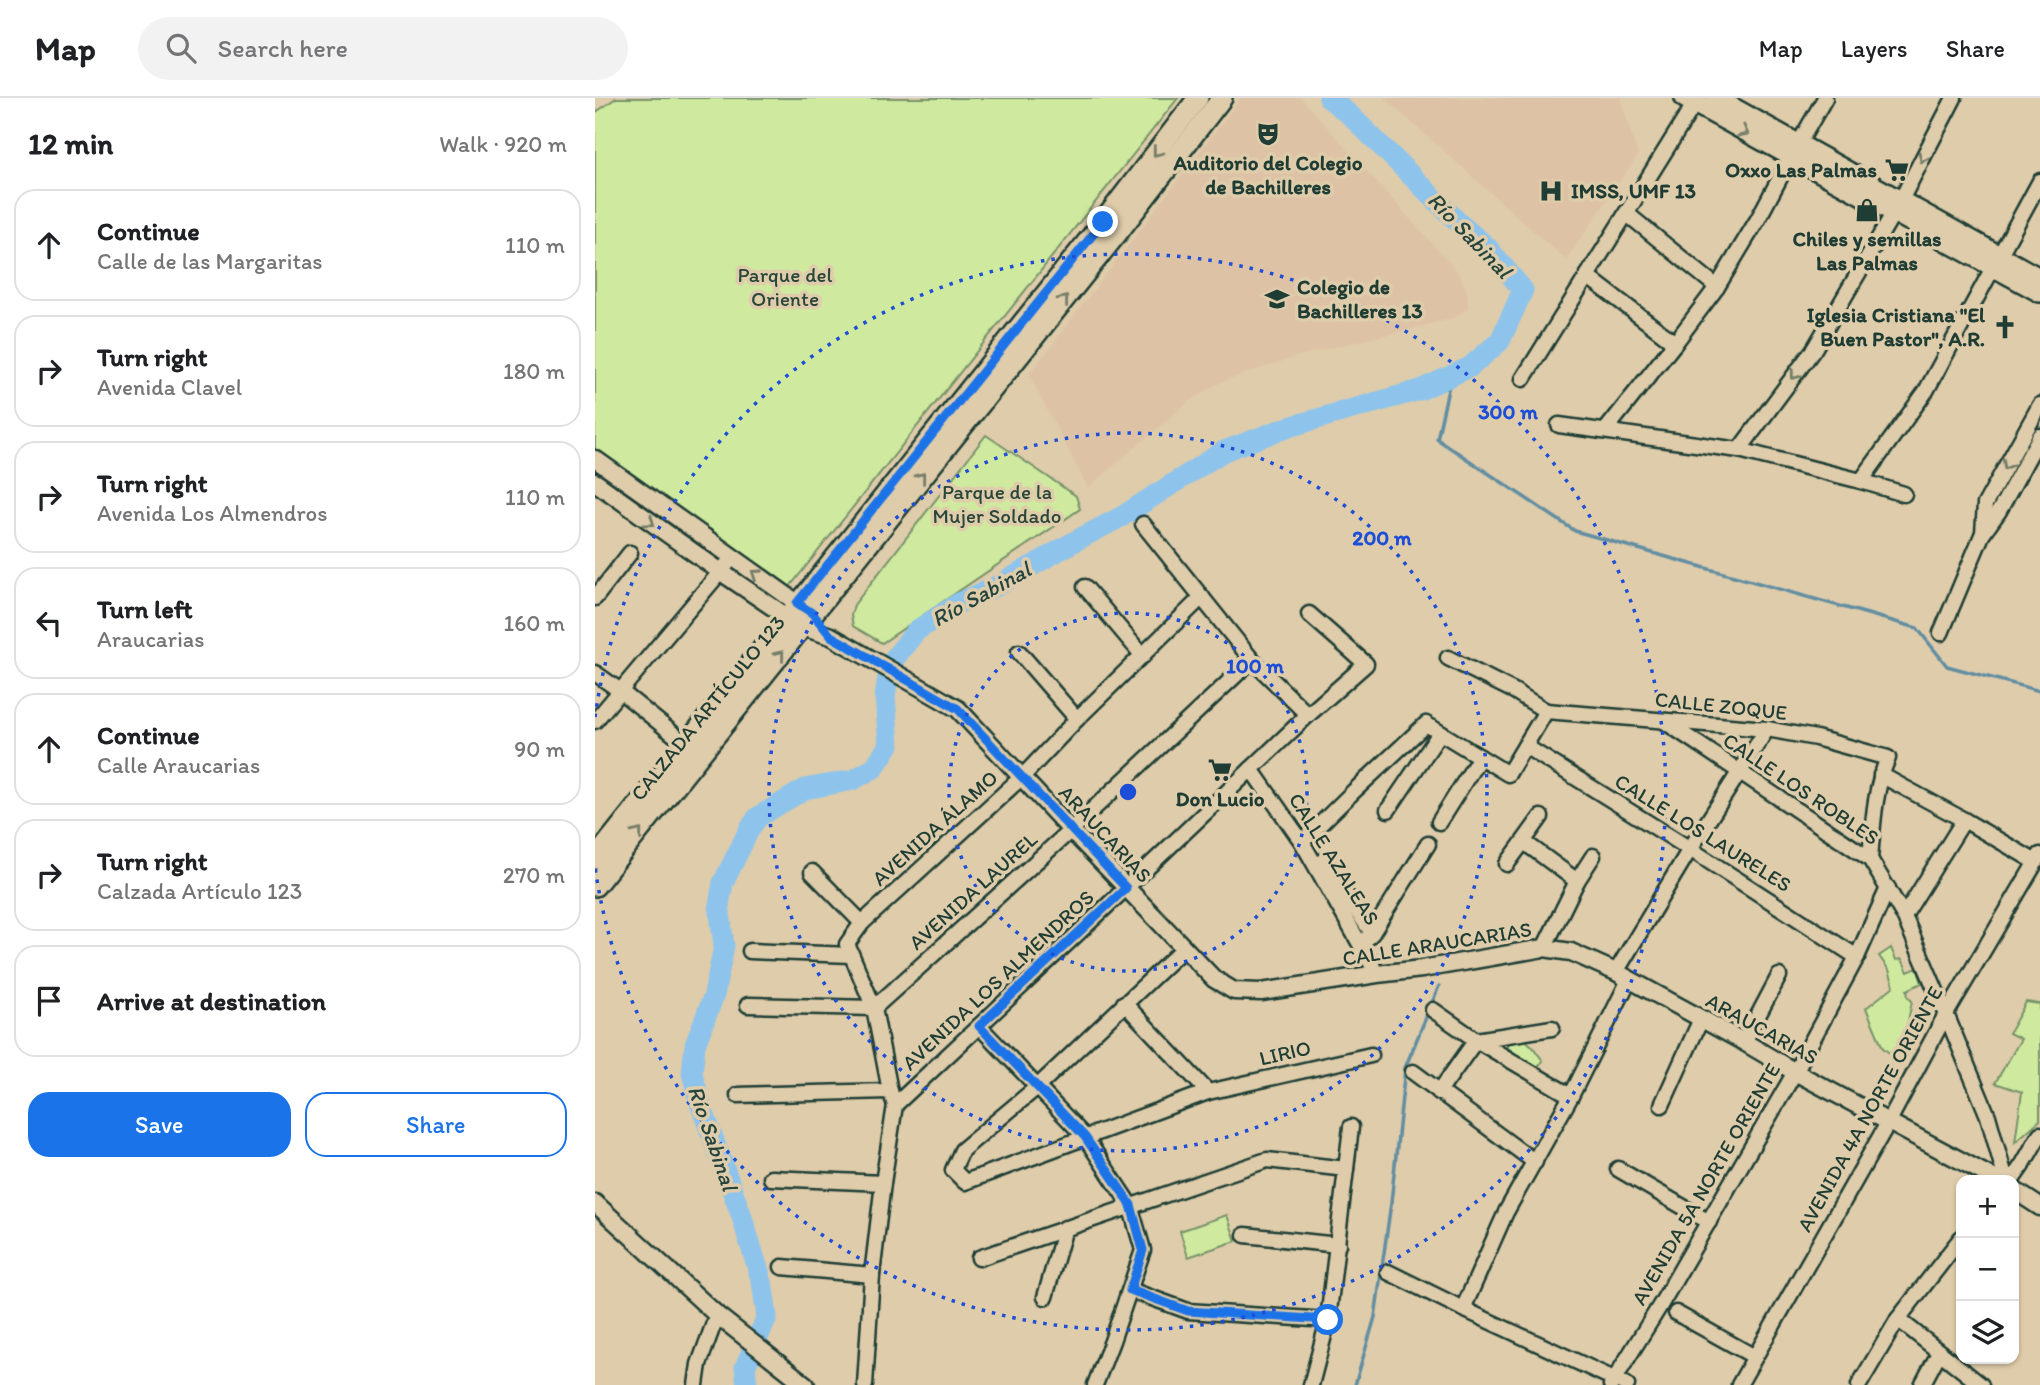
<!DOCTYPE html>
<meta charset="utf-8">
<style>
body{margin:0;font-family:Itim,sans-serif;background:#f2f2f2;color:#202124}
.controls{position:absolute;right:21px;bottom:21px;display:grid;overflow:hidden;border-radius:14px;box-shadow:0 2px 5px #0004}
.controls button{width:63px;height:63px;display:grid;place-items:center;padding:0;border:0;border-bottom:2px solid #e0e0e0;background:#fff;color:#202124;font:35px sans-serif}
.stop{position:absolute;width:21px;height:21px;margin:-16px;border:5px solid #1a73e8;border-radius:50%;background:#fff}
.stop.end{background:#1a73e8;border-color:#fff;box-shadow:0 2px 7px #0008}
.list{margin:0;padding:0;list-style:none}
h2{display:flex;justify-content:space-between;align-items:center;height:91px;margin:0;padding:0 28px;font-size:30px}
h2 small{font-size:23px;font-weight:400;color:#757577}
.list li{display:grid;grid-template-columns:46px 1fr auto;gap:21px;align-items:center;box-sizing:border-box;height:112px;margin:0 14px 14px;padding:0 14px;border:2px solid #e0e0e0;border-radius:21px}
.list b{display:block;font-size:26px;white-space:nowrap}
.list p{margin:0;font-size:23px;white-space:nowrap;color:#757577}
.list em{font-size:23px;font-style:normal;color:#757577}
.actions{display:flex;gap:14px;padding:21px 28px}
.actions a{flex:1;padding:16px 0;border:2px solid #1a73e8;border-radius:21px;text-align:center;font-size:24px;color:#1a73e8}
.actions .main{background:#1a73e8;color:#fff}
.icon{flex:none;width:38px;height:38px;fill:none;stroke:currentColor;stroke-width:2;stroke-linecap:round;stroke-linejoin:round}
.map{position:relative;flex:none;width:1445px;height:1287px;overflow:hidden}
header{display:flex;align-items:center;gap:42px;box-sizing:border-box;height:98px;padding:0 35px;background:#fff;border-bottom:2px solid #e0e0e0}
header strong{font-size:33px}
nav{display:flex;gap:38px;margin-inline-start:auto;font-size:24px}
.search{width:490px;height:63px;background:#f2f2f2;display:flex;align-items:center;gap:18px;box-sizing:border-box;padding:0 24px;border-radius:38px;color:#757577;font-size:26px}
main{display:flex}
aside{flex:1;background:#fff}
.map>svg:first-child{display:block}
.built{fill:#dec2a5}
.green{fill:#cfe99f;stroke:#77936a;stroke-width:2}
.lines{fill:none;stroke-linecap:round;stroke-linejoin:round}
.stream{stroke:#628ea2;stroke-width:3.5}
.river{stroke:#8ec4ec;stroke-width:21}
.minor-casing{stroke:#1f3d34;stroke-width:19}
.tertiary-casing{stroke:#1f3d34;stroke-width:21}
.secondary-casing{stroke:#1f3d34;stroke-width:24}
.minor{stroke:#dfccaa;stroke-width:14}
.tertiary{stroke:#dfccaa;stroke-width:16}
.secondary{stroke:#dfccaa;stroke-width:19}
.oneway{stroke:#757d69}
.route{stroke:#1a73e8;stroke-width:9}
.ring{fill:none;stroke:#1d4ed8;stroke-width:3.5;stroke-dasharray:3.5 7}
.labels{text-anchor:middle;stroke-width:7;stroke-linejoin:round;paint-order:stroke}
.poi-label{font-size:21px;font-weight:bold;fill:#1f3d34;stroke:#dfccaa}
.park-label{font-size:21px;fill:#284639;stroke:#dfccaa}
.street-label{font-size:21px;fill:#1f3d34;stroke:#dfccaa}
.water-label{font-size:23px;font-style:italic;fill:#25443d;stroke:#dfccaa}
.centre{fill:#1d4ed8;stroke:#dfccaa;stroke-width:3.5}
.ring-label{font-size:21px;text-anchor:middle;font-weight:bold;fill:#1d4ed8;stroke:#dfccaa;stroke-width:7;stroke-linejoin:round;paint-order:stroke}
</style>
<header>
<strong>Map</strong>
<div class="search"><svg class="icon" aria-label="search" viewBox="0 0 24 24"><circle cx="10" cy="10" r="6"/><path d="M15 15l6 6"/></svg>Search here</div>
<nav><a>Map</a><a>Layers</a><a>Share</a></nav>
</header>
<main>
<aside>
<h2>12 min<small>Walk · 920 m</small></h2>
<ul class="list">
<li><svg class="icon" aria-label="ahead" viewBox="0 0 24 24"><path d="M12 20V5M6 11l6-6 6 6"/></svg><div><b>Continue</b><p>Calle de las Margaritas</p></div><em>110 m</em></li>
<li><svg class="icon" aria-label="right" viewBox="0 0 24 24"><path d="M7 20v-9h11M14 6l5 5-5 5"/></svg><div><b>Turn right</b><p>Avenida Clavel</p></div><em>180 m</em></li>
<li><svg class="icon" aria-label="right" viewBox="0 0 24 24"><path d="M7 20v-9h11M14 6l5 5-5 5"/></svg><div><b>Turn right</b><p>Avenida Los Almendros</p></div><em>110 m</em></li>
<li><svg class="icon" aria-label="left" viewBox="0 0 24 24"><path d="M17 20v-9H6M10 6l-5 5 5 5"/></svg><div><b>Turn left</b><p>Araucarias</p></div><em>160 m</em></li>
<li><svg class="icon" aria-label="ahead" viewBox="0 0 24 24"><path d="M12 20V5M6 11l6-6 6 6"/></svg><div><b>Continue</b><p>Calle Araucarias</p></div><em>90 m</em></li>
<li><svg class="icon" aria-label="right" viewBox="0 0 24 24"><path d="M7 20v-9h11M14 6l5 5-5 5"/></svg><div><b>Turn right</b><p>Calzada Artículo 123</p></div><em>270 m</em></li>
<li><svg class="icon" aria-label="arrive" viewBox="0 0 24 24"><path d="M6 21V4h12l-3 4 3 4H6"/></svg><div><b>Arrive at destination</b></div></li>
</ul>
<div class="actions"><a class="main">Save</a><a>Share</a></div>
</aside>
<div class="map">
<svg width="1445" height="1287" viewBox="0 0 1445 1287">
<rect width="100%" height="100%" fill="#dfccaa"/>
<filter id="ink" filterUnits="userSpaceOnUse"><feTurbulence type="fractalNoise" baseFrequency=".0143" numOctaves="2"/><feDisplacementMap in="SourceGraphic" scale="14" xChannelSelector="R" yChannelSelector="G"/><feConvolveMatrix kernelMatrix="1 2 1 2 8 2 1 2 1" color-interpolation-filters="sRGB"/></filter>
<g filter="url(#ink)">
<g class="built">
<path d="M646,0h60l156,173 10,19 1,19 -17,10 -153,37 -77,26 -34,21 -99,85 -59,-113z"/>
<path d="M789,0h236l18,57 -72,105z"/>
</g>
<g class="green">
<path d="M21,0h562l-390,491 -193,-139v-337z"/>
<path d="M391,337l90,61 4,13 -198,134 -29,-17 -2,-11 3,-10z"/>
<path d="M1296,850l5,12 6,-1 6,13 9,-4 5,15 -15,7 1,7 4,4 -7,36 -9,17h-5l-8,-6 -17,-40 28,-22 -5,-16 -10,-14z"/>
<path d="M1431,904l14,2v116l-25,22 7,-50 -27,-9 26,-44 -12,-6z"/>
<path d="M926,938l11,10 11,15 -8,8 -28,-22 4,-9z"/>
<path d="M632,1117l9,26 -48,16 -8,-26z"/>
</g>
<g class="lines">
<g class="stream">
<path d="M856,278l-14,63 138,92 342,97 30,38 93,25"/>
<path d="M760,1287l20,-68 16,-114 14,-135 34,-82"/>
</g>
<path class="river" d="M152,1287l-2,-18 22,-50 -5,-35 -21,-68 -40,-108 -9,-33 3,-28 19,-50 10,-49 -5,-41 4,-22 27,-55 8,-11 47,-28 48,-9 21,-12 15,-23 -4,-48 5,-33 26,-33 43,-28 40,-18 78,-45 44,-23 103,-66 61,-23 135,-38 50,-23 30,-26 23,-51 -36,-43 -28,-24 -109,-108 -21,-17"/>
<g class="minor-casing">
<g id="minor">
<path d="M1031,115l91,74"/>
<path d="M992,178l88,67"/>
<path d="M928,281l175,-281"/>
<path d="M964,327l180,25 122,31 43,13"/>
<path d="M1010,333l70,-88 42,-56 41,-68 33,-62 34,-59"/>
<path d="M1144,352l75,-101 87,-149 53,-102"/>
<path d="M1266,383l65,-90 114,-210"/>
<path d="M548,426l109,136 56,55"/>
<path d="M1388,435l2,-29 55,-99"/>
<path d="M490,489l58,69"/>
<path d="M0,500l35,-45"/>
<path d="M1346,535l41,-98 17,-24 41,-75"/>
<path d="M424,554l58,67"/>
<path d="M853,560l66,33 32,20"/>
<path d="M0,575l24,17 68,55"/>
<path d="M951,613l221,18 49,9 72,20c-14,32 -15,67 -18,101"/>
<path d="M0,623l132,-157"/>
<path d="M1069,623l206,138 34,57 42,98 42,102 18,64"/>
<path d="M930,648l165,103 167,108"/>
<path d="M656,671l51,73 75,132"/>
<path d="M1286,677l83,45 72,42"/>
<path d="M793,712l52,-77"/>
<path d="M844,724l41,-65"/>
<path d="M707,744l52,-51 72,-67 82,50 38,-63"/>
<path d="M929,744l53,39"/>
<path d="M728,763l49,72"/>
<path d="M912,766l34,-47"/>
<path d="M217,774l50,51"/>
<path d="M1309,818l60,-96"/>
<path d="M767,846l10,-11 56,-89"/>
<path d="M589,850l-148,140 -74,62 -9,20 12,12 243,-90 163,-37"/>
<path d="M949,850l33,-67 16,-25"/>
<path d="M155,853l101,4"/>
<path d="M1021,874l74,-123 77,-120"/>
<path d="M529,905l84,89"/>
<path d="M153,907l126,3 197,-178 181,-170"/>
<path d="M838,912l43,30 95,56"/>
<path d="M384,928l106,111 45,68 13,45 -31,91 -17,44"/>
<path d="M881,942l76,-12"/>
<path d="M1149,944l35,-66"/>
<path d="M818,974l122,90"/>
<path d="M844,994l37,-52"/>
<path d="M143,997l152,-4"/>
<path d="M300,1007l-5,-14 -16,-83 -27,-64 15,-21 161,-147 54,-57 125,-122"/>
<path d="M1067,1007l39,-86"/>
<path d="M1023,1071l91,53"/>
<path d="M176,1080l112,5"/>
<path d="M1417,1082l11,-16 17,-30"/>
<path d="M650,1137l93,10"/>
<path d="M384,1160l288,-98 79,9"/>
<path d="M187,1169l90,8"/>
<path d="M793,1174l75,37 164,76"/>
<path d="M535,1192l58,21 140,9"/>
<path d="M450,1199l20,-69"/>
<path d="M868,1211l43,-97 65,-116 58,-116"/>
<path d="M1081,1215l79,44"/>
<path d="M1303,1221l83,66"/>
<path d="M101,1287l3,-21 18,-49"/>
<path d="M270,1287l7,-110 11,-92 12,-78 231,-217 182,-173 58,-51 -57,-50"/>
<path d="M716,1287l17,-65 23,-193"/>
<path d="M1016,1287l50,-81 134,-232 62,-115 31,-69"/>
<path d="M1144,1287l150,-264 57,-107 94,-159"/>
<path d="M1264,1287l39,-66 63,-81"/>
<path d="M1327,1287l17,-32"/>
</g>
</g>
<g class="tertiary-casing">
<g id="tertiary">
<path d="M0,361l212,151"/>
<path d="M0,384l126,90 81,55 29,9 127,73 113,121 143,149 20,12 27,1 116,-18 45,-5 122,-21 27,4 45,20 128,70 51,30 202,108"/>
<path d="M1419,1092l26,17"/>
<path d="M0,1105l122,112 89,70"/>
</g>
</g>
<g class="secondary-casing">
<g id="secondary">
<path d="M1090,0l355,194"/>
<path d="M1120,0l324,180"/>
<path d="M0,761l508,-637 95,-124"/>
<path d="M0,788l524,-655 103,-133"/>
</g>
</g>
<use href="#minor" class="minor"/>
<use href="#tertiary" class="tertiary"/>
<use href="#secondary" class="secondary"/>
</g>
<defs><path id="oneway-chevron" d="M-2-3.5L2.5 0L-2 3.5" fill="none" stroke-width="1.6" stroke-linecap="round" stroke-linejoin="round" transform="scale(1.75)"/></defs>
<g class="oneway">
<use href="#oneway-chevron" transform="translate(1149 34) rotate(28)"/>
<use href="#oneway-chevron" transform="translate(562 54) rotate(128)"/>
<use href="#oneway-chevron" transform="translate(1328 60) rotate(118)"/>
<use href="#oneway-chevron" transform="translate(469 202) rotate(-51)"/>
<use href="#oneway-chevron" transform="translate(1200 277) rotate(127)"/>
<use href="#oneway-chevron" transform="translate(1412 367) rotate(119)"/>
<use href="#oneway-chevron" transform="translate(326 379) rotate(-51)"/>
<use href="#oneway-chevron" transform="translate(55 424) rotate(36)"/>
<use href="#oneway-chevron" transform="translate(161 476) rotate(-145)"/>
<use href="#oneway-chevron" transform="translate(185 557) rotate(-51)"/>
<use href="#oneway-chevron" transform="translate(43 735) rotate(-51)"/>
</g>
</g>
<g class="lines" filter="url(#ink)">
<path class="route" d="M508,124l-306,381 15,10 19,23 127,73 168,179 -147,138 106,111 46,68 12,45 -13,40 58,21 140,9"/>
</g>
<g class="ring">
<circle cx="533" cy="694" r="179"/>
<circle cx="533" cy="694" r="359"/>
<path d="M0 619A538 538 0 1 1 0 769"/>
</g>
<defs>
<g id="theatre-bare" transform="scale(1.89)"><path d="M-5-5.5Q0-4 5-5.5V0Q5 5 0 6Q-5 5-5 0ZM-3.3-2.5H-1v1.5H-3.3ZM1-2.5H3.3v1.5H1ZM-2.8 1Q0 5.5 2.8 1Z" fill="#1f3d34" stroke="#dfccaa" stroke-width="2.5" paint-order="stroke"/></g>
<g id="supermarket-bare" transform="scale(1.89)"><path d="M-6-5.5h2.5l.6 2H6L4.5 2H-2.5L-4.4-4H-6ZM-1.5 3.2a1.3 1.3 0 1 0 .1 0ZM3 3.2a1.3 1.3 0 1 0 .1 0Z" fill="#1f3d34" stroke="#dfccaa" stroke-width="2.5" paint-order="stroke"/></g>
<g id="hospital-bare" transform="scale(1.89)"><path d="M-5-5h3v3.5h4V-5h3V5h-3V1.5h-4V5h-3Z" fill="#1f3d34" stroke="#dfccaa" stroke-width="2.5" paint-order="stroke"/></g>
<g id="shop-bare" transform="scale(1.89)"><path d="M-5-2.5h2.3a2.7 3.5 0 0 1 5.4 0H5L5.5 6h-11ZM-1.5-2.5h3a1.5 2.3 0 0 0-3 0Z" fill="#1f3d34" stroke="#dfccaa" stroke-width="2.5" paint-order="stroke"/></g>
<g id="school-bare" transform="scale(1.89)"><path d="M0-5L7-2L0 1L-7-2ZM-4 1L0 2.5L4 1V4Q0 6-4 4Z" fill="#1f3d34" stroke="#dfccaa" stroke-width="2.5" paint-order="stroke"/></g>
<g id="church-bare" transform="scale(1.89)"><path d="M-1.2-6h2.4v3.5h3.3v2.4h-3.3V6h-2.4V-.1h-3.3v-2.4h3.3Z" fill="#1f3d34" stroke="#dfccaa" stroke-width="2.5" paint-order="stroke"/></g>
</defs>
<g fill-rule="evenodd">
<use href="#theatre-bare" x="673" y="36"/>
<use href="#supermarket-bare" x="1302" y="72"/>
<use href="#hospital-bare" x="956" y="93"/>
<use href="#shop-bare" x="1272" y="112"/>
<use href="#school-bare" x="682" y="201"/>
<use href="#church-bare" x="1410" y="229"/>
<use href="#supermarket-bare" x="625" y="672"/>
</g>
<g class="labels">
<g class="poi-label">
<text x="673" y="72">Auditorio del Colegio<tspan x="673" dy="24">de Bachilleres</tspan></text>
<text x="1282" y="79" text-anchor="end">Oxxo Las Palmas</text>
<text x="976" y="100" text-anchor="start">IMSS, UMF 13</text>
<text x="1272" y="148">Chiles y semillas<tspan x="1272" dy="24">Las Palmas</tspan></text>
<text x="702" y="196" text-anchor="start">Colegio de<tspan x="702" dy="24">Bachilleres 13</tspan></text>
<text x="1390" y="224" text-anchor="end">Iglesia Cristiana "El<tspan x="1390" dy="24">Buen Pastor", A.R.</tspan></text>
<text x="625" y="708">Don Lucio</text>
</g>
<g class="park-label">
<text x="190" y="184">Parque del<tspan x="190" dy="24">Oriente</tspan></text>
<text x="402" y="401">Parque de la<tspan x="402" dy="24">Mujer Soldado</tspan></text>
</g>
<g class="street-label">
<text transform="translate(1126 608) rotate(6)" y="7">CALLE ZOQUE</text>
<text transform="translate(113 610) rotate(-51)" y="7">CALZADA ARTÍCULO 123</text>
<text transform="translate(1206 691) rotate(34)" y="7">CALLE LOS ROBLES</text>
<text transform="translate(340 730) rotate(-42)" y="7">AVENIDA ÁLAMO</text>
<text transform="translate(1108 735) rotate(32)" y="7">CALLE LOS LAURELES</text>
<text transform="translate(510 736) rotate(47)" y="7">ARAUCARIAS</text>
<text transform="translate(739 761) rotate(58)" y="7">CALLE AZALEAS</text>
<text transform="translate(378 793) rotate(-42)" y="7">AVENIDA LAUREL</text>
<text transform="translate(842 846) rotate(-9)" y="7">CALLE ARAUCARIAS</text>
<text transform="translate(403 882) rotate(-43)" y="7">AVENIDA LOS ALMENDROS</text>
<text transform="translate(1167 931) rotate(29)" y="7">ARAUCARIAS</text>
<text transform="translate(690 955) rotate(-13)" y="7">LIRIO</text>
<text transform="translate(1275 1011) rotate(-61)" y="7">AVENIDA 4A NORTE ORIENTE</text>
<text transform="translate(1111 1086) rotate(-60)" y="7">AVENIDA 5A NORTE ORIENTE</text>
</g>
<g class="water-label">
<text transform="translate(875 137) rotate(46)" y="8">Río Sabinal</text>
<text transform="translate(386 496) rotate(-29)" y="8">Río Sabinal</text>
<text transform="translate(118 1040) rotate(71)" y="8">Río Sabinal</text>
</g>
</g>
<circle cx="533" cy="694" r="10" class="centre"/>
<g class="ring-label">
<text x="913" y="321">300 m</text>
<text x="787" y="447">200 m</text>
<text x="660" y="575">100 m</text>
</g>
</svg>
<div class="controls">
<button>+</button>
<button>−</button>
<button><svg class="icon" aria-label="layers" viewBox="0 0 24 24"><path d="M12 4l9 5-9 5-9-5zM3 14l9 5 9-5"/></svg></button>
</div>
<div class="stop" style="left:733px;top:1222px"></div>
<div class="stop end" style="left:508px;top:124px"></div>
</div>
</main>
